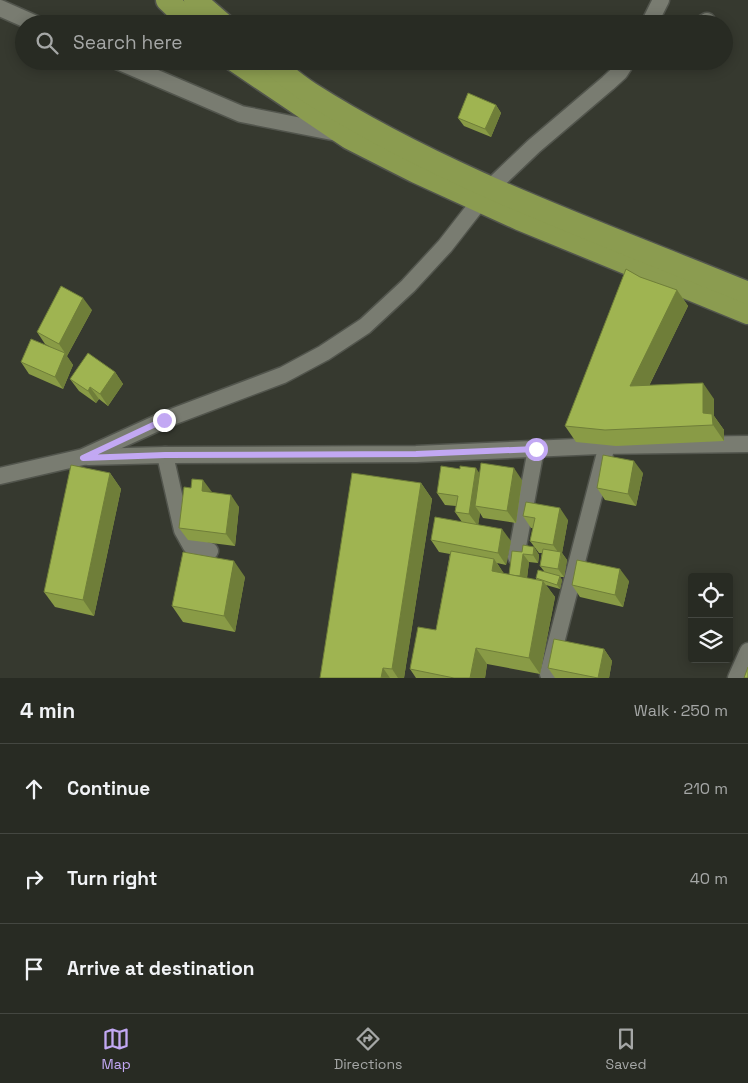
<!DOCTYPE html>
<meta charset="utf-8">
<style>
body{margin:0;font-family:"Space Grotesk",sans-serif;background:#30332b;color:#f1f3f6}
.controls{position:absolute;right:15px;bottom:15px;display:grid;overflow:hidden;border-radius:5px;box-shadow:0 2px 12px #0003}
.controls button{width:45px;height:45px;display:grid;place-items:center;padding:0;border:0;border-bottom:1px solid #444741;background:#282b23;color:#f1f3f6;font:25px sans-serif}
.stop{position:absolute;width:15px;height:15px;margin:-11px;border:4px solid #c2a8f3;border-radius:50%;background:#fff}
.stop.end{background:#c2a8f3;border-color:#fff;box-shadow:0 1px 5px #0008}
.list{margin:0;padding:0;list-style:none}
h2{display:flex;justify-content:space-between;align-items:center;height:65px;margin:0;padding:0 20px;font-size:21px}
h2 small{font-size:16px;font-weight:400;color:#a5a7a6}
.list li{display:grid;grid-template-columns:32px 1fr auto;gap:15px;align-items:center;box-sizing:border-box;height:90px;padding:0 20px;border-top:1px solid #444741}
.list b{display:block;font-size:19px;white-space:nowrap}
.list em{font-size:16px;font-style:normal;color:#a5a7a6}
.icon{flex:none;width:28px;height:28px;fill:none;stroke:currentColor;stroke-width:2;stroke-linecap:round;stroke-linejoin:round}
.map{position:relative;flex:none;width:748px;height:678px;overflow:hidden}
.search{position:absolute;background:#282b23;box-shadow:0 2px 12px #0003;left:15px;right:15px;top:15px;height:55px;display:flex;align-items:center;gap:12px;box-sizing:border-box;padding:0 18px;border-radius:28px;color:#a5a7a6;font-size:19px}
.sheet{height:335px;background:#282b23}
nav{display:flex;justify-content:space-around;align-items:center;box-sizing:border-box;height:70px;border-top:1px solid #444741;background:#282b23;font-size:14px;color:#a5a7a6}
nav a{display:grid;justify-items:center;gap:2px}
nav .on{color:#c2a8f3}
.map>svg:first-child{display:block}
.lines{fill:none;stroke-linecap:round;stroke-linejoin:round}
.minor-casing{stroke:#52554d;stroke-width:19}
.highway-casing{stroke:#52554d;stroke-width:25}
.minor{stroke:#797c71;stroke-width:16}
.highway{stroke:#8b9c50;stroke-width:22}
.wall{fill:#899b46}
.shaded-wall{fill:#6f7e39}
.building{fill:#9fb451;stroke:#6f7e39}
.route{stroke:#c2a8f3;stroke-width:6}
</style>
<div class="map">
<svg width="748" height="678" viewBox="0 0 748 678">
<rect width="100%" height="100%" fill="#36392f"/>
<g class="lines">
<g class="minor-casing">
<g id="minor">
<path d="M0,8l36,16"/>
<path d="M649,24l12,-24"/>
<path d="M702,24l5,-3"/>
<path d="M117,61l124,53 96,19"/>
<path d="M165,455l17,75 9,16 19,5"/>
<path d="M88,457l77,-2 251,-1 183,-8 149,-2"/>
<path d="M0,476l83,-19 81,-37 119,-45 41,-22 41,-27 43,-40 37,-40 46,-59 43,-41 74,-63 12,-11 7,-11"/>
<path d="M516,557l20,-108"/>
<path d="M548,674l58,-225"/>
<path d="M736,678l12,-27"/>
</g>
</g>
<g class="highway-casing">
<g id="highway">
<path d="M167,0l25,24"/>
<path d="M195,0l28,24"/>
<path d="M235,61l114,77 67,34 103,47 229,94"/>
<path d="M268,61c14,11 28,23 42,32 133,85 292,140 438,200"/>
</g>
</g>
<use href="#minor" class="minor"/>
<use href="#highway" class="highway"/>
</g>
<g class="wall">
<path d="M496,105l5,8 -10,24 -27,-11 -6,-8z"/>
<path d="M640,277l37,13 11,16 -39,80 65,13v17l10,14v11l-108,5 -40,-4 -11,-16z"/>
<path d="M92,310l-25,46 -1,-1 7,10 -10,24 -34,-15 -8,-12 33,-13 -9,-5 -8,-12z"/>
<path d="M115,372l8,12 -15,22 -9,-7 -3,4 -17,-12 -9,-12z"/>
<path d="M110,473l11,16 -27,127 -39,-9 -11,-15z"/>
<path d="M480,473l42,7 -6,43 -33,-5 -3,-5 -2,12 33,16 -5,24 -9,-2 7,11 5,1 13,-23 12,-5 5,8 -1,8 -9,-1 -2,16 9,2v-2l8,-7 -4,-5 2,-13h-3l-9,-12 3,-13h-2l-8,-12 45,4 -6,33 5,7 -3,17h-4l2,3 -2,9 -14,-4 9,12 -15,77 -53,-10 -2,14h-69l-6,-9 26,-39 14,-76 -11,-2 -8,-12 31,-18 -7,-10 1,-6 -11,-1 -8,-12z"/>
<path d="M643,473l-7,33 -31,-6 -8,-12z"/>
<path d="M421,483l11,16 -28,179h-84z"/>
<path d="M212,492l27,15 -4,39 -47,-6 -9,-12z"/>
<path d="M245,577l-10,55 -52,-10 -11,-16z"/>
<path d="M629,581l-6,26 -43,-10 -8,-12z"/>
<path d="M604,649l8,12 -3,17h-54l-7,-10z"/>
</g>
<g class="shaded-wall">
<path d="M496,105l5,8 -10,24 -6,-8z"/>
<path d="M677,290l11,16 -47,96 -11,-16z"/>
<path d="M83,298l9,12 -25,46 -8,-12z"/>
<path d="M65,353l8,12 -10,24 -8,-12z"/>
<path d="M115,372l8,12 -15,22 -8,-12z"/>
<path d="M703,383l11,16v17l10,14v11l-11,-16 -10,-12z"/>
<path d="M90,387l9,12 -3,4 -8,-12z"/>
<path d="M634,461l9,12 -7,33 -8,-12z"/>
<path d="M476,468l8,12 -9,26 5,7 -2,13 -9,-12z"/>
<path d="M514,468l8,12 -6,43 -9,-12z"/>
<path d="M110,473l11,16 -27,127 -11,-16z"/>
<path d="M203,480l9,12 -10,-1z"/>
<path d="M421,483l11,16 -28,179h-6l-6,-9z"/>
<path d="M231,495l8,12 -4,39 -9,-12z"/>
<path d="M560,508l8,12 -6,33 5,7 -3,17 -6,-8 3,-13 -8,-11z"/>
<path d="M502,529l9,12 -5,24 -8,-12z"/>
<path d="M534,547l5,8 -1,8 -5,-8z"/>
<path d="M523,554l6,8 -3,23 -6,-9z"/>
<path d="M494,559l11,16 -13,-4z"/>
<path d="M234,561l11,16 -10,55 -11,-16z"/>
<path d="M620,569l9,12 -6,26 -8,-12z"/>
<path d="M560,576l2,4 -2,9 -3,-4z"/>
<path d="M543,581l12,16 -15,77 -11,-16z"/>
<path d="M476,648l11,16 -2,14h-15z"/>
<path d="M604,649l8,12 -3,17h-11z"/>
<path d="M383,668l7,10h-9z"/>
</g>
<g class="building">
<path d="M468,93l28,12 -11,24 -27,-11z"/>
<path d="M626,269l14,8 37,13 -47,96 73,-3v30l9,1 1,11 -108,5 -40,-4z"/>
<path d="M61,286l22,12 -24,46 -22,-12z"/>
<path d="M31,339l34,14 -10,24 -34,-15z"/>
<path d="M88,353l27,19 -15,22 -10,-7 -2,4 -18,-12z"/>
<path d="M603,455l31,6 -6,33 -31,-6z"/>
<path d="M481,463l33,5 -7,43 -32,-5z"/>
<path d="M71,465l39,8 -27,127 -39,-8z"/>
<path d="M441,466l19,3v-3l16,2 -7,46 -14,-2 3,-16 -21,-3z"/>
<path d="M352,473l69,10 -29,186 -9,-1 -2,10h-61z"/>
<path d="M192,479l11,1 -1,11 29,4 -5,39 -47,-6 5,-41 7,1z"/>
<path d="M526,502l34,6 -7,37 -23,-4 5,-23 -12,-2z"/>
<path d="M435,517l67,12 -4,24 -67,-13z"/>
<path d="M523,545l11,2 -1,8 -10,-1 -3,22 -11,-1 3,-24 10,1z"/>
<path d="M543,549l18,3 -3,17 -18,-3z"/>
<path d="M451,551l43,8 -2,12 51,10 -14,77 -53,-10 -6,30h-16l-44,-9 8,-42 18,3z"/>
<path d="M183,552l51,9 -10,55 -52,-10z"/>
<path d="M577,560l43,9 -5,26 -43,-10z"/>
<path d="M538,570l22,6 -3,9 -21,-7z"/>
<path d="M554,639l50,10 -6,29 -50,-10z"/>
<path d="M748,667v11h-4z"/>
</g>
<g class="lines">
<path class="route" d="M164,420l-81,38 82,-3 251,-1 120,-5"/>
</g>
</svg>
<div class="controls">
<button><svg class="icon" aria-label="locate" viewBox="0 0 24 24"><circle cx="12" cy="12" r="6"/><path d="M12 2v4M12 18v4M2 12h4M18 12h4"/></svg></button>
<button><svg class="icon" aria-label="layers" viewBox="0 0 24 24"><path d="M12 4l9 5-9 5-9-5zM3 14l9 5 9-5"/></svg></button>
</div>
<div class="stop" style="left:536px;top:449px"></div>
<div class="stop end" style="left:164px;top:420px"></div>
<div class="search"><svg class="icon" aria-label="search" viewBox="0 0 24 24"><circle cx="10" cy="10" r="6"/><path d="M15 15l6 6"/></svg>Search here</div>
</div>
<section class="sheet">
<h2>4 min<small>Walk · 250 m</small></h2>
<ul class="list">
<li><svg class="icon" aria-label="ahead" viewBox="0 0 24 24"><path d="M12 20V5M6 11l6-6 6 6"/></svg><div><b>Continue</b></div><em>210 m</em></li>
<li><svg class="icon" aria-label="right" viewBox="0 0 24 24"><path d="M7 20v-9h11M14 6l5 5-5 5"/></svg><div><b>Turn right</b></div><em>40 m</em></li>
<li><svg class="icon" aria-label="arrive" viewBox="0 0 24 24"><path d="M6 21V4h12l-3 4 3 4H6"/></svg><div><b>Arrive at destination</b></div></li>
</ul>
</section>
<nav>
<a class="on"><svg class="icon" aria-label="map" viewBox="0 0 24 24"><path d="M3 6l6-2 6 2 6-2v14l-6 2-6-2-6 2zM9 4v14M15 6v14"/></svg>Map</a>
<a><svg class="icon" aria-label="directions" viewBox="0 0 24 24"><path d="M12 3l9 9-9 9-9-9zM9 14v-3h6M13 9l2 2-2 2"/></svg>Directions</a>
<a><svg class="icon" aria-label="saved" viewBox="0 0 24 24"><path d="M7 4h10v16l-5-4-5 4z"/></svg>Saved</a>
</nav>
